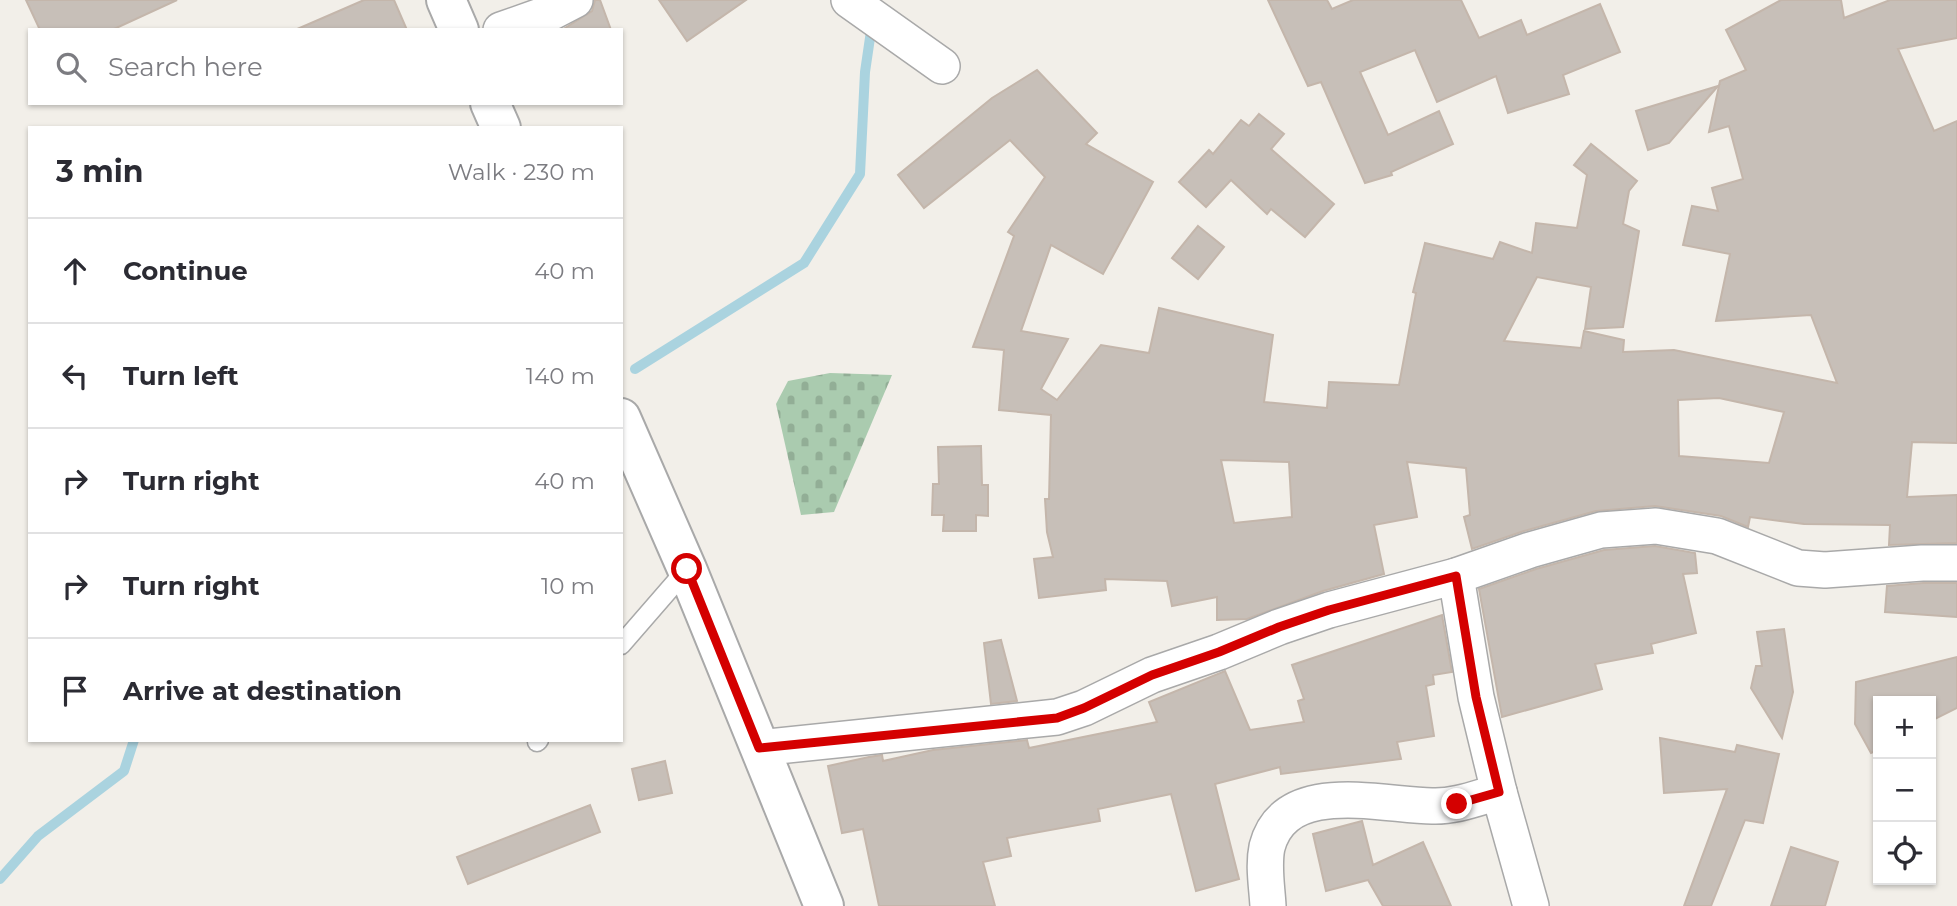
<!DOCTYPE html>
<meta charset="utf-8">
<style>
body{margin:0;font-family:Montserrat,sans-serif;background:#f7f7f7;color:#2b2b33}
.controls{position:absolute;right:21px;bottom:21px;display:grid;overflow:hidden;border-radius:0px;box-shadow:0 2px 5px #0004}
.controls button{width:63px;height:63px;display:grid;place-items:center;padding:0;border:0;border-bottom:2px solid #e1e1e2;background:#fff;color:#2b2b33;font:35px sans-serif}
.stop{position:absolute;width:21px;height:21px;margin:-16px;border:5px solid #d40000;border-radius:50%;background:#fff}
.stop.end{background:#d40000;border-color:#fff;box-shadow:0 2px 7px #0008}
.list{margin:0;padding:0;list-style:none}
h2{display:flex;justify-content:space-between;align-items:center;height:91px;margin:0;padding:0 28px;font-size:30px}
h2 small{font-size:23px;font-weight:400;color:#7c7c81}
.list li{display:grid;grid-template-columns:46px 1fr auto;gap:21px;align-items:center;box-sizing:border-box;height:105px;padding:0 28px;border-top:2px solid #e1e1e2}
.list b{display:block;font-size:26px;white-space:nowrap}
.list em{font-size:23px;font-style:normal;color:#7c7c81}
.icon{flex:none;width:38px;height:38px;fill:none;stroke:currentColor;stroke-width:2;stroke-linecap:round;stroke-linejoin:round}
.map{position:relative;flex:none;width:1957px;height:906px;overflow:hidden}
.search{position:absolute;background:#fff;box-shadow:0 2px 5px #0004;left:28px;top:28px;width:595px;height:77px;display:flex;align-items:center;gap:18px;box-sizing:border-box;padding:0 24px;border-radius:0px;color:#7c7c81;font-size:26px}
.panel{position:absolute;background:#fff;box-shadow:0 2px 5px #0004;left:28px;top:126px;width:595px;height:616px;border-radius:0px}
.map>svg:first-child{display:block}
.cemetery{fill:url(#cemetery-stones)}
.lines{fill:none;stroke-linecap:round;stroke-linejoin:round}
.stream{stroke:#aad3df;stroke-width:10}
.building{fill:#c7bfb8;stroke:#c4b6ab;stroke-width:2;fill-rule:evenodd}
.service-casing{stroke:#a9a9a9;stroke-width:21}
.minor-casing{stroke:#a9a9a9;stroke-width:38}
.tertiary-casing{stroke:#a9a9a9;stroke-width:42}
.service{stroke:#fff;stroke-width:18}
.minor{stroke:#fff;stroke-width:35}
.tertiary{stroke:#fff;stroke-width:38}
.route{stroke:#d40000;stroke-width:9}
</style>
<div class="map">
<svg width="1957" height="906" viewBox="0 0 1957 906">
<defs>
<pattern id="cemetery-stones" width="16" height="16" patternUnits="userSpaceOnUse" patternTransform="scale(1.75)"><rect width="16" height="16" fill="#aacbaf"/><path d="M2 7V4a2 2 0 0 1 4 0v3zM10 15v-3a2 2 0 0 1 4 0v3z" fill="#92ae96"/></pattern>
</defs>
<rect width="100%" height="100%" fill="#f2efe9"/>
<path class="cemetery" d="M830,373l62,2 -58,137 -33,3 -25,-111 12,-23z"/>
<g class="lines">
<g class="stream">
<path d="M635,369l169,-106 56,-89 5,-102 6,-41"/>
<path d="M0,879l38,-43 86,-65 10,-31"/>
</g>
</g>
<g class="building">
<path d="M26,0h151l-65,30h-72z"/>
<path d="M364,0h30l13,30h-112z"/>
<path d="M595,0h5l11,30h-45l-1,-2 27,-17z"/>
<path d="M659,0h87l-59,41z"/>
<path d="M1268,0h59l5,9 21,-9h108l18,38 42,-18 6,15 73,-31 20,48 -57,23 6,19 -61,19 -12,-37 -59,26 -22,-52 -55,22 28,63 51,-24 14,33 -62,28 1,3 -27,8 -44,-101 -13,4z"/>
<path d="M1781,0h60l3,18 46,-18h67v38l-59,11 36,82 23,-10v322l-45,-1 -5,55 50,-2v48l-68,2 1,-20 -86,-1 -54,-7 -2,10 -27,-11 -66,-10 -59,5 -72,20 -52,18 -8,-32 6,-2 -4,-47 -59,-6 10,55 -43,8 10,49 -61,17 -76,28 -30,1v-23l-45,9 -5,-25 -62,-2 1,11 -67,8 -5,-39 19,-2 -6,-25 -2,-33h4l2,-84 -52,-5 5,-60 -31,-3 41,-111 -6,-4 37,-55 -35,-37 -86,68 -26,-33 94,-77 45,-28 60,63 -11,11 67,38 -50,92 -52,-29 -30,86 47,8 -27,50 16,11 44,-55 48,8 10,-45 114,27 -9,67 63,6 2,-26 70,3 17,-92 -3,-1 12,-49 68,16 7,-17 32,11 4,-30 41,5 10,-53 -13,-10 17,-21 46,37 -8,10 -6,33 16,7 -16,96 -38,2 6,-42 -54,-10 -33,64 77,7 3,-17 40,9 -1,12 51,-2 163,33 -26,-68 -95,6 14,-67 -47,-9 9,-39 26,5 -6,-23 31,-9 -14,-53 -20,6 11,-51 26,-11 -20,-40zM1719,398l65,14 -15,51 -90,-7 -1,-56zM1221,460l68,2 3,55 -58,6z"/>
<path d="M1718,86l-49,57 -21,7 -12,-39z"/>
<path d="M1259,114l25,20 -13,15 63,55 -29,33 -34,-28 -4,5 -36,-34 -25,27 -27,-25 30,-32 4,4 28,-34 8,6z"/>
<path d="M1198,226l26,21 -26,32 -26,-21z"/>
<path d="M981,446l1,39h6v31l-12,-1v16h-33l1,-16h-12l1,-31h6l-1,-37z"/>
<path d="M1655,546l40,7 2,20 -14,1 13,59 -45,11 2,9 -58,11 7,25 -100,28 -23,-128 57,-20 68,-19z"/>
<path d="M1923,583h34v34l-72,-5 2,-26z"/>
<path d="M1442,615l10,57 -19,3 1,9 -8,2 8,50 -37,6 4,17 -120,15 -1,-7 -65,17 24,95 -43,12 -25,-97 -73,15 2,12 -93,17 4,18 -28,6 12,44h-116l-16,-77 -21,4 -14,-67 41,-9 13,-2 1,6 50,-11 94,-10 2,8 128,-26 -8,-20 76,-31 25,59 54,-8 -6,-21 6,-2 -12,-34z"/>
<path d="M1784,629l9,63 -11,46 -31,-50 5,-22h6l-5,-34z"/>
<path d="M1001,640l16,61 -26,3 -7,-61z"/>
<path d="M1957,657v51l-26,13v-20h-53v49l-7,3 -16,-29 1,-42z"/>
<path d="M1660,738l75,14 2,-7 42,9 -16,69 -18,-3 -34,86h-27l43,-117 -63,4z"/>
<path d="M665,761l7,32 -33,7 -7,-31z"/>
<path d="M590,805l10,27 -132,52 -11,-27z"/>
<path d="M1362,821l11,44 50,-23 28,64h-68l-15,-26 -42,11 -13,-57z"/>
<path d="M1791,847l47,15 -13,44h-54z"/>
</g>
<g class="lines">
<g class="service-casing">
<g id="service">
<path d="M621,645l66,-76"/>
<path d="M537,742l2,-2"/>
</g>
</g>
<g class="minor-casing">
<g id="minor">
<path d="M849,0l93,66"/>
<path d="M501,30l51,-18 23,-12"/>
<path d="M1456,576l20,121 23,95 32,114"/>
<path d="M759,748l298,-31 27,-9 68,-33 67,-23 60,-25 50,-17 127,-34 74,-26 71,-20 55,-4 61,10 81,32 27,2 97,-7h35"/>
<path d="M1268,906c-1,-19 -5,-40 -1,-59 18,-69 113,-42 165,-41 23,1 45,-8 67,-14"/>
</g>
</g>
<g class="tertiary-casing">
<g id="tertiary">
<path d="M446,0l13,30"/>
<path d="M490,103l11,25"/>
<path d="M621,418l66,151 137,337"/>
</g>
</g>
<use href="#service" class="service"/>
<use href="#minor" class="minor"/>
<use href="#tertiary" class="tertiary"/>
</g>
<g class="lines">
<path class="route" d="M687,569l72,179 298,-30 27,-10 68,-33 67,-23 60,-25 50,-17 127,-34 20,121 23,95 -42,12"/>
</g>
</svg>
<div class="controls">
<button>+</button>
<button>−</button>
<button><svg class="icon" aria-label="locate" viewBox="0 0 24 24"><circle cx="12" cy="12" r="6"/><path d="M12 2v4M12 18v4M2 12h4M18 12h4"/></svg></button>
</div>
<div class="stop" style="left:687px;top:569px"></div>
<div class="stop end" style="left:1457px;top:804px"></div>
<div class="search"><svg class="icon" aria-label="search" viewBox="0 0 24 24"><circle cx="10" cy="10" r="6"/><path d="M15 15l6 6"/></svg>Search here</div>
<section class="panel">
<h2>3 min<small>Walk · 230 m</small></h2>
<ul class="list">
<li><svg class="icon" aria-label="ahead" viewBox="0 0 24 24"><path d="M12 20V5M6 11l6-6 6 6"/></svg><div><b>Continue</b></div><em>40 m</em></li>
<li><svg class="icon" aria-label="left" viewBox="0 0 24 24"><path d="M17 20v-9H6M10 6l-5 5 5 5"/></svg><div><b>Turn left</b></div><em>140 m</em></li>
<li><svg class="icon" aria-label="right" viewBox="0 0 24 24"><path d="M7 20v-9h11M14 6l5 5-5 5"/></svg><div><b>Turn right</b></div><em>40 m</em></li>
<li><svg class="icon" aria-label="right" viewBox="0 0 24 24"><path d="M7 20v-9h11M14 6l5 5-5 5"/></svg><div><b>Turn right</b></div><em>10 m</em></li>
<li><svg class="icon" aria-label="arrive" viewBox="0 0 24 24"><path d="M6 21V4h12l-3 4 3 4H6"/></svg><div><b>Arrive at destination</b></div></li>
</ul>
</section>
</div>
